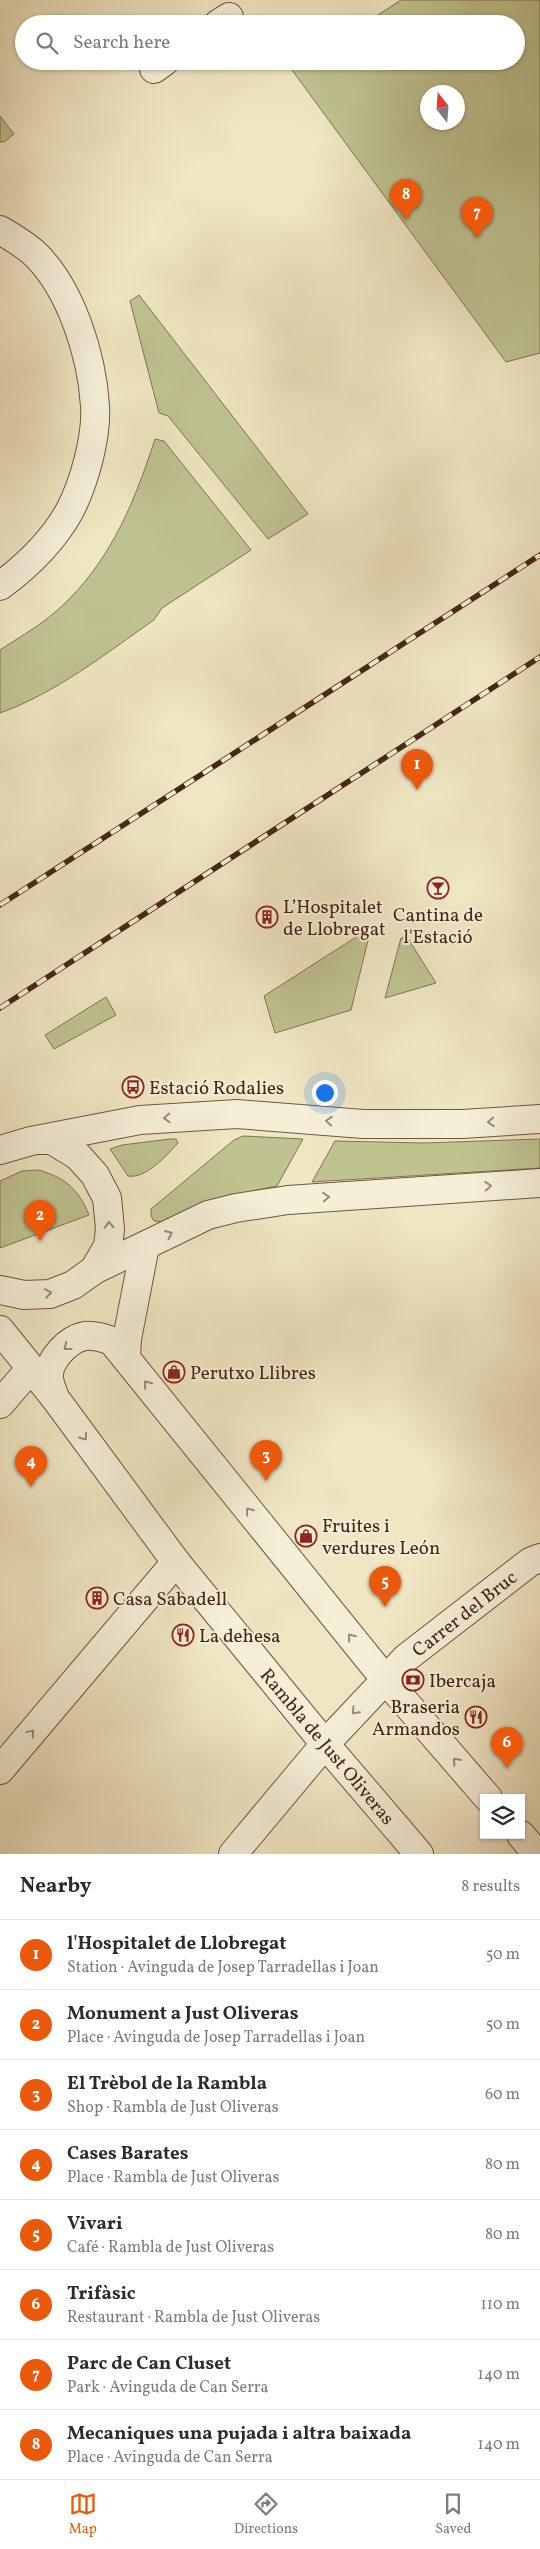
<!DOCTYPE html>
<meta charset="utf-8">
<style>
body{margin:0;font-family:Vollkorn,serif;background:#f7f7f7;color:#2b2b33}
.controls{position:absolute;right:15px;bottom:15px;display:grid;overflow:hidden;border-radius:0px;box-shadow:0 1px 4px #0004}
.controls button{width:45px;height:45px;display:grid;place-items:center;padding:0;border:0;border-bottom:1px solid #e1e1e2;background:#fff;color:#2b2b33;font:25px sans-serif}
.compass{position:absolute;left:420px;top:85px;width:45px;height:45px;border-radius:50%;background:#fff;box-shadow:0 1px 4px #0004;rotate:343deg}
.you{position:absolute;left:324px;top:1092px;width:18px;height:18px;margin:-12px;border:4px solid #fff;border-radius:50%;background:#1a73e8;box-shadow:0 0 0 8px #1a73e833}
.badge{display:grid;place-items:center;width:32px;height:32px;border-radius:50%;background:#ea580c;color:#fff;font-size:16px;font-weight:700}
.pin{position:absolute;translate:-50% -41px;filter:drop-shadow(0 1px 2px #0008)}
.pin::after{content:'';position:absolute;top:26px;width:18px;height:15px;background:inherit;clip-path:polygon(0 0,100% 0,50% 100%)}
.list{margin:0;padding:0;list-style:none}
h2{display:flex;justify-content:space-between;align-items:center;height:65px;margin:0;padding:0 20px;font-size:21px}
h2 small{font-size:16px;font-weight:400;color:#7c7c81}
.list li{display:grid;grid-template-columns:32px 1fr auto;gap:15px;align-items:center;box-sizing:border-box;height:70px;padding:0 20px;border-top:1px solid #e1e1e2}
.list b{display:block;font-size:19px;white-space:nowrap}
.list p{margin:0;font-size:16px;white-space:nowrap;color:#7c7c81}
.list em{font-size:16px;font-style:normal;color:#7c7c81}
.icon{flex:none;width:28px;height:28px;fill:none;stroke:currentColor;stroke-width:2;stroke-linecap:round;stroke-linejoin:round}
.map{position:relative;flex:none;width:540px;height:1854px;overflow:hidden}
.search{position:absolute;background:#fff;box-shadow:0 1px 4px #0004;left:15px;right:15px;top:15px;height:55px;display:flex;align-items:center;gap:12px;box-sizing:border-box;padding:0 18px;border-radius:28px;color:#7c7c81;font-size:19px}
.sheet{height:625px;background:#fff}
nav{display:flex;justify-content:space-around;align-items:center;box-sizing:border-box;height:70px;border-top:1px solid #e1e1e2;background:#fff;font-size:14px;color:#7c7c81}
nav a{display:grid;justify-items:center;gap:2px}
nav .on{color:#ea580c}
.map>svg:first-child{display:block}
.green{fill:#bfc390;stroke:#827453;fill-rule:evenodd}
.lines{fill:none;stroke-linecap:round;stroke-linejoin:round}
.pedestrian-casing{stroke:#705641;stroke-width:30}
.minor-casing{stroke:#705641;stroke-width:30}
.tertiary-casing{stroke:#705641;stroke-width:30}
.pedestrian{stroke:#f5efd8;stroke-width:28}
.minor{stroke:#f5efd8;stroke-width:28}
.tertiary{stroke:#f5efd8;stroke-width:28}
.rail-casing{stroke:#452616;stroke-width:5.5}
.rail{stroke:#f5efd8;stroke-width:4;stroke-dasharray:11;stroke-linecap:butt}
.oneway{stroke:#9d8a77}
.labels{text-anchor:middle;stroke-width:4;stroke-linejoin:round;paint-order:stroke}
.poi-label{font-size:19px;fill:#452616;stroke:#f5efd8;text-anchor:start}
.street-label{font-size:19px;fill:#452616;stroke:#f5efd8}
</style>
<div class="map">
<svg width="540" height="1854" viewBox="0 0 540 1854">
<rect width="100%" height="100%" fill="#f0e6c3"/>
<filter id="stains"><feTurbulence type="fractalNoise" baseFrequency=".004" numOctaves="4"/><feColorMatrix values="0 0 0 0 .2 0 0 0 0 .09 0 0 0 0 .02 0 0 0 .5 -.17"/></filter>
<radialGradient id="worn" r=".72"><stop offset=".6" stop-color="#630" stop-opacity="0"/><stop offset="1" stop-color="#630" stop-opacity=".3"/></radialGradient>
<g class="green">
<path d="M401,0h139v353l-34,9 -214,-292 14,-9h210v-37h-152zM428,92h30v30h-30z"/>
<path d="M0,116l14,18 -10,8h-4z"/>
<path d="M139,295l169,219 -40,25 -100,-123 -9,-3 -29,-112z"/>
<path d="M155,439l9,2 87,109 -89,58 -8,12c-49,34 -98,73 -154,93v-63c16,-11 33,-20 48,-32 58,-46 85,-111 107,-179z"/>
<path d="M367,930l3,2 -19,78 -76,23 -11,-37z"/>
<path d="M407,937l29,46 -51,15 16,-60z"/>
<path d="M106,997l10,18 -62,34 -9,-14z"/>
<path d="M243,1136l60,3 -26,47 -56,11 -55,25 -12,-1 -3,-5v-7l83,-69z"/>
<path d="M170,1139h6l2,4c-11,12 -32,36 -50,33l-18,-27 12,-4z"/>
<path d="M540,1139v29l-228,14 23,-41 89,2z"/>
<path d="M39,1170c27,8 40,20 50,45l-89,33v-67l22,-10z"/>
</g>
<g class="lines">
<g class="pedestrian-casing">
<g id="pedestrian">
<path d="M0,1404l25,-29"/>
<path d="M521,1835l16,19"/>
<path d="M419,1854l-94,-110 -149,-182 -121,-164c-2,-6 -5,-13 -6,-19 -2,-18 19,-40 36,-43 9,-1 19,2 27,5l273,338 103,119"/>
</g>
</g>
<g class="minor-casing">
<g id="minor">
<path d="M218,24l11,-7"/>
<path d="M154,69l11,-8"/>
<path d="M0,230c12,7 24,14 34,23 37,35 58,103 61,153 2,31 -11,78 -26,106 -17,30 -42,54 -69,74"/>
<path d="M0,1330l55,68"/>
<path d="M126,1358l1,-19 18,-93"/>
<path d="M0,1770l176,-208"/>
<path d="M233,1854l92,-110 81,-86 124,-96 10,-4"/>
</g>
</g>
<g class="tertiary-casing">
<g id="tertiary">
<path d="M39,1140h13l26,16 17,19 12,23 3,31 -2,17 -14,24"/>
<path d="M0,1150l31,-9 109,-21 97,-6 126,10h99l78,-5"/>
<path d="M0,1290l24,5 26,-1 23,-9 21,-15 114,-55 28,-7 52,-8 252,-17"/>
</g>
</g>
<use href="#pedestrian" class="pedestrian"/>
<use href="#minor" class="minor"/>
<use href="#tertiary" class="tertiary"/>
<g class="rail-casing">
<g id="rail">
<path d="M0,905l540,-350"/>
<path d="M0,1008l540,-351"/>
</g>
</g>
<use href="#rail" class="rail"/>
</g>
<defs><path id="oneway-chevron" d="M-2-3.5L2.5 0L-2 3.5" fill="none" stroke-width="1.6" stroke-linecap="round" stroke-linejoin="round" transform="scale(1.25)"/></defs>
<g class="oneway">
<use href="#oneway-chevron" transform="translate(167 1118) rotate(177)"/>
<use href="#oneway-chevron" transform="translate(329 1121) rotate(-176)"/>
<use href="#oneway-chevron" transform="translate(491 1122) rotate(176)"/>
<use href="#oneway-chevron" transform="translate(488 1186) rotate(-4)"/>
<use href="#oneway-chevron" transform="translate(326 1197) rotate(-4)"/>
<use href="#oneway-chevron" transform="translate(109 1225) rotate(-93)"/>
<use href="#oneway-chevron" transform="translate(169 1234) rotate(-25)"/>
<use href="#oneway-chevron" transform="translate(48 1293) rotate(-10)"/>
<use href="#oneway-chevron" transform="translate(67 1347) rotate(142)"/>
<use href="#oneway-chevron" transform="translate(147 1384) rotate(-129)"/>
<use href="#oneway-chevron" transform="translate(84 1437) rotate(54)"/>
<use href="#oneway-chevron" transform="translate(249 1511) rotate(-129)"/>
<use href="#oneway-chevron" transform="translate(351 1637) rotate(-129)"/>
<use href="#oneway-chevron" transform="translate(355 1711) rotate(133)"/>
<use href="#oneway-chevron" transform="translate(31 1733) rotate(-50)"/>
<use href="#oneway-chevron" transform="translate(456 1761) rotate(-131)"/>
</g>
<defs>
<g id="bar-ring" transform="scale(1.125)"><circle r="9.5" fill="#f5efd8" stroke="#8f2418" stroke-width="1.5"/><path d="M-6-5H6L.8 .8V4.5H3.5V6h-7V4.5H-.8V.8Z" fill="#8f2418"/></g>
<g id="building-ring" transform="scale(1.125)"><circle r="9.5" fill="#f5efd8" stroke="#8f2418" stroke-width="1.5"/><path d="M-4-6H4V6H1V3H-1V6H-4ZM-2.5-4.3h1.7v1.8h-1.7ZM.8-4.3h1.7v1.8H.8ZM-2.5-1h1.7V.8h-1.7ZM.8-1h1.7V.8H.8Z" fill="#8f2418"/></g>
<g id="bus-ring" transform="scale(1.125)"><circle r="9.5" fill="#f5efd8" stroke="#8f2418" stroke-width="1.5"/><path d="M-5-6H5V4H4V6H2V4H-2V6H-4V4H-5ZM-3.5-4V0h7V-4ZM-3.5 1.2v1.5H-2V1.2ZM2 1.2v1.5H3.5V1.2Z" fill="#8f2418"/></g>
<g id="shop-ring" transform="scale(1.125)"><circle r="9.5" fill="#f5efd8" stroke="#8f2418" stroke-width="1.5"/><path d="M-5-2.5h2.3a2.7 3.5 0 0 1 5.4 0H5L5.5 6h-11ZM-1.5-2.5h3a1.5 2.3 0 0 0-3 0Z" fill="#8f2418"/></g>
<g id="restaurant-ring" transform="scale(1.125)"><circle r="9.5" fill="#f5efd8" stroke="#8f2418" stroke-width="1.5"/><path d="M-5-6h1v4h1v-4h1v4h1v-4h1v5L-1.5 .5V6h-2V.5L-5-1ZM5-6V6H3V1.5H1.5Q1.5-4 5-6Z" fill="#8f2418"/></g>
<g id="bank-ring" transform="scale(1.125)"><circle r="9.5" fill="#f5efd8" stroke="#8f2418" stroke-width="1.5"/><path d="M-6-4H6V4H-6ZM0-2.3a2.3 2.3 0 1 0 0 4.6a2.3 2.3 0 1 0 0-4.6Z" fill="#8f2418"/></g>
</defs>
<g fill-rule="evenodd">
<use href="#bar-ring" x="438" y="888"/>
<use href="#building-ring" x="267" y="917"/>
<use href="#bus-ring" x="133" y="1087"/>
<use href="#shop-ring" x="174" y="1372"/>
<use href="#shop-ring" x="306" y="1536"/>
<use href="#building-ring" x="97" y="1598"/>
<use href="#restaurant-ring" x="183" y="1635"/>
<use href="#bank-ring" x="413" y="1680"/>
<use href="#restaurant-ring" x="476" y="1717"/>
</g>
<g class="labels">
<g class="poi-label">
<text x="283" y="913">L’Hospitalet<tspan x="283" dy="22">de Llobregat</tspan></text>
<text x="438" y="921" text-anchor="middle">Cantina de<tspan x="438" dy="22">l'Estació</tspan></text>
<text x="149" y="1094">Estació Rodalies</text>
<text x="190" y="1379">Perutxo Llibres</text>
<text x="322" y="1532">Fruites i<tspan x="322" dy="22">verdures León</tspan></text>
<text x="113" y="1605">Casa Sabadell</text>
<text x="199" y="1642">La dehesa</text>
<text x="429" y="1687">Ibercaja</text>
<text x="460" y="1713" text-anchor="end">Braseria<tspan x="460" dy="22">Armandos</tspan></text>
</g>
<g class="street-label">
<text transform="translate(464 1613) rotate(-38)" y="7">Carrer del Bruc</text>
<text transform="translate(328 1746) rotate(50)" y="7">Rambla de Just Oliveras</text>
</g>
</g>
<rect width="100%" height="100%" filter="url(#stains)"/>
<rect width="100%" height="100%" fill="url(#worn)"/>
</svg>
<div class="controls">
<button><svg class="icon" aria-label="layers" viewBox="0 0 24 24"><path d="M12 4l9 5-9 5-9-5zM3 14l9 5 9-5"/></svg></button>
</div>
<svg class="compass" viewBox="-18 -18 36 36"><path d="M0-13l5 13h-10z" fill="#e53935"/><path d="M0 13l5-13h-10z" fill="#7c7c81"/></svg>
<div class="you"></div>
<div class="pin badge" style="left:417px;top:790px">1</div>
<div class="pin badge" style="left:40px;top:1241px">2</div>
<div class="pin badge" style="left:266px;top:1481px">3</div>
<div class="pin badge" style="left:31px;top:1487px">4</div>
<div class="pin badge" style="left:385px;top:1607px">5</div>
<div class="pin badge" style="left:507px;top:1768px">6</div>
<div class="pin badge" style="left:477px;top:238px">7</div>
<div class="pin badge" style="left:406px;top:220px">8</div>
<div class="search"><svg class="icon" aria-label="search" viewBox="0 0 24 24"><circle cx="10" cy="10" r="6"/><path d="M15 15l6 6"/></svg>Search here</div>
</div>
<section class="sheet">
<h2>Nearby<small>8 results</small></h2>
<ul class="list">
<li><span class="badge">1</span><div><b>l'Hospitalet de Llobregat</b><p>Station · Avinguda de Josep Tarradellas i Joan</p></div><em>50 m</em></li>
<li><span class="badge">2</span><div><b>Monument a Just Oliveras</b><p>Place · Avinguda de Josep Tarradellas i Joan</p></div><em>50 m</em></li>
<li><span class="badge">3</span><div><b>El Trèbol de la Rambla</b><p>Shop · Rambla de Just Oliveras</p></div><em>60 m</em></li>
<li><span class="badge">4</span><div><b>Cases Barates</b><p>Place · Rambla de Just Oliveras</p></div><em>80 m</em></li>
<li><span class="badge">5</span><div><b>Vivari</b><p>Café · Rambla de Just Oliveras</p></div><em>80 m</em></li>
<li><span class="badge">6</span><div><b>Trifàsic</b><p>Restaurant · Rambla de Just Oliveras</p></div><em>110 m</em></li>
<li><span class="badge">7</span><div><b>Parc de Can Cluset</b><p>Park · Avinguda de Can Serra</p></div><em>140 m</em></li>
<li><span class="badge">8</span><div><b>Mecaniques una pujada i altra baixada</b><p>Place · Avinguda de Can Serra</p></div><em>140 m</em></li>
</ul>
</section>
<nav>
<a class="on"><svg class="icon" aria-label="map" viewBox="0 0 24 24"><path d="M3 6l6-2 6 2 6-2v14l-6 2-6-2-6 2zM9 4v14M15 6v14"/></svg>Map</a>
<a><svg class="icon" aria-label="directions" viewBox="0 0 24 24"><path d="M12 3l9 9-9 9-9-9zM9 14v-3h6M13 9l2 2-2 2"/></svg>Directions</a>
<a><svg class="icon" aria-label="saved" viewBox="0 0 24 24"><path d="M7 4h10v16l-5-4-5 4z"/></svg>Saved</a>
</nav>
